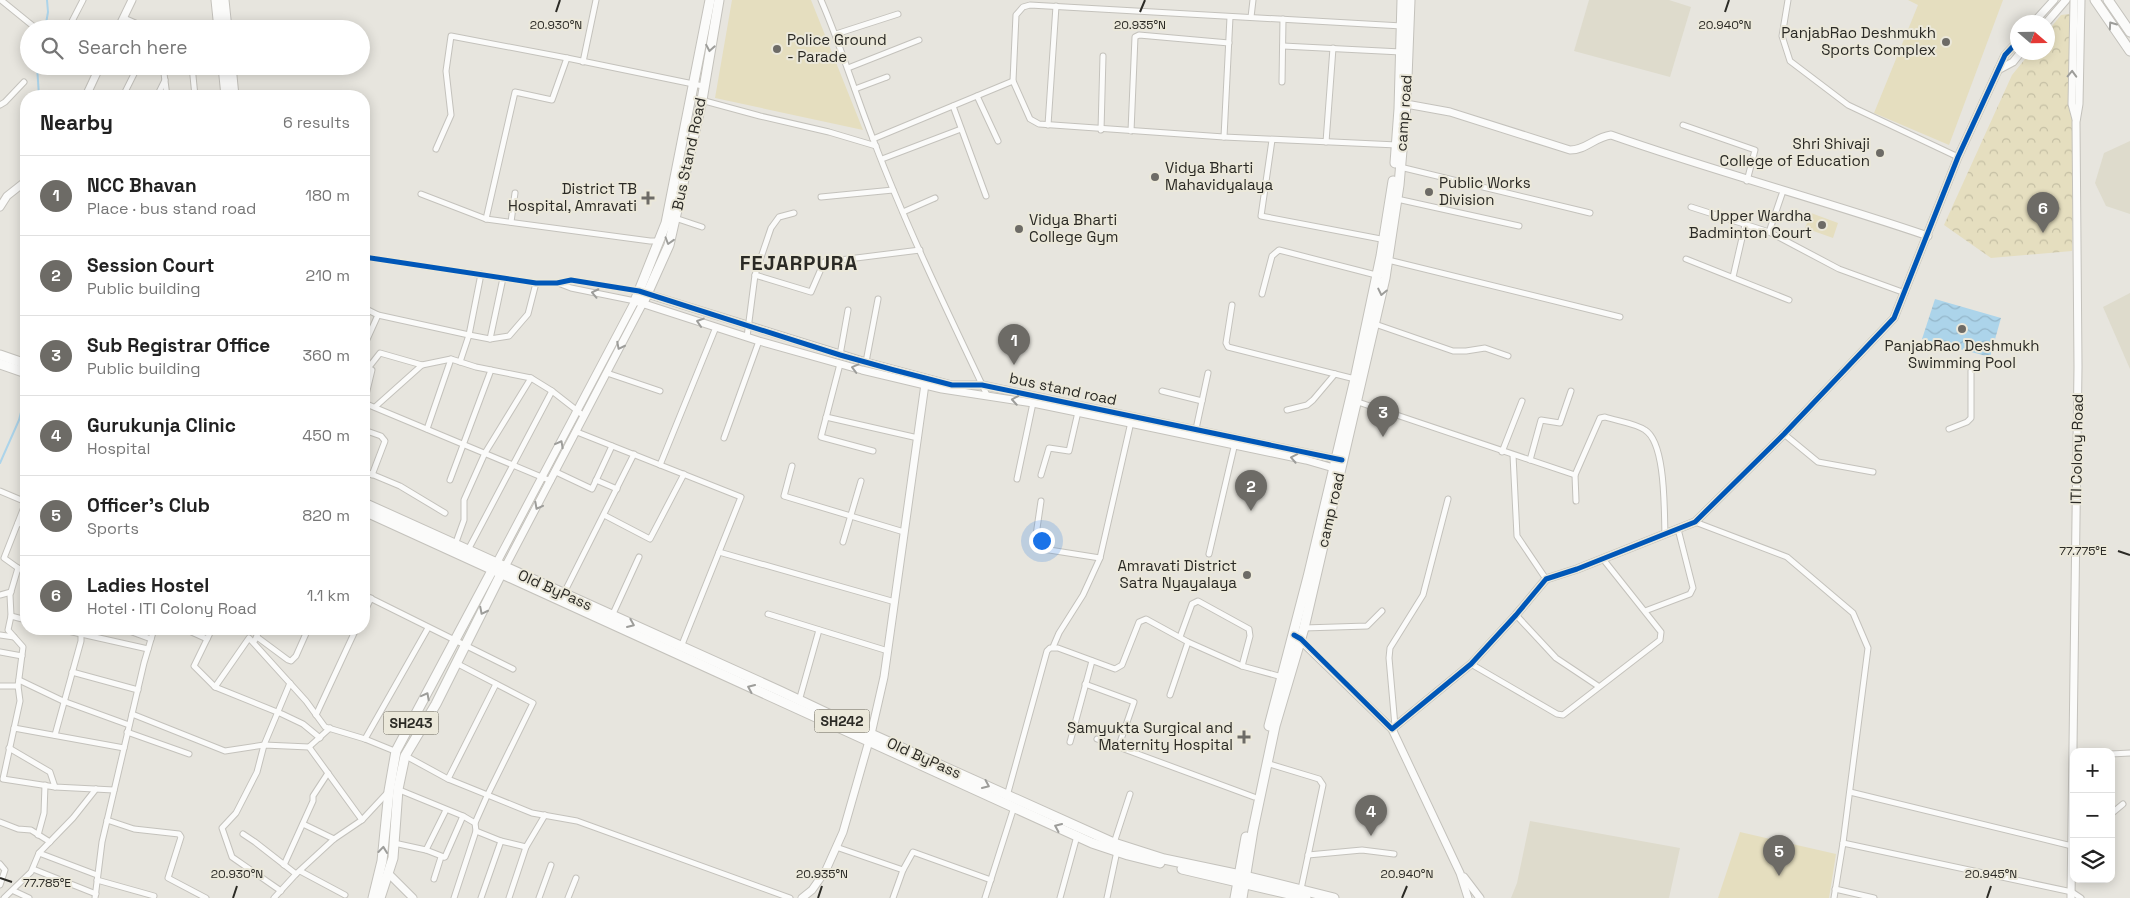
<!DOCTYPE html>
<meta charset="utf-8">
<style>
body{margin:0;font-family:"Space Grotesk",sans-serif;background:#f2f2f2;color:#222}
.controls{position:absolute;right:15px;bottom:15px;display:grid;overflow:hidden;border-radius:10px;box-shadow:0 2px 12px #0003}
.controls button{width:45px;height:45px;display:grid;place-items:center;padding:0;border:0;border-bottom:1px solid #e0e0e0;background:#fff;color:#222;font:25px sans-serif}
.compass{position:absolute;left:2010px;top:15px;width:45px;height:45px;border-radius:50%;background:#fff;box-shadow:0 2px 12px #0003;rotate:110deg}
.you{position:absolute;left:1041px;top:540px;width:18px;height:18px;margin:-12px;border:4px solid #fff;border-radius:50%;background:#1a73e8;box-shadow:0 0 0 8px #1a73e833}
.badge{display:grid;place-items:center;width:32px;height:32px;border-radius:50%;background:#6d6b66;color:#fff;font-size:16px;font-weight:700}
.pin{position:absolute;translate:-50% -41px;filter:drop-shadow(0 1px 2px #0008)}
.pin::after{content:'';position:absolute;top:26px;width:18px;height:15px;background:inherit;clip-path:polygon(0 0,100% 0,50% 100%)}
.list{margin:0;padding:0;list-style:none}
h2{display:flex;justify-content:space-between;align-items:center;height:65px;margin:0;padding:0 20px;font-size:21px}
h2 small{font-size:16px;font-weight:400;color:#767676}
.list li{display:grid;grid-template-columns:32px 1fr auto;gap:15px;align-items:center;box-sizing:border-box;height:80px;padding:0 20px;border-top:1px solid #e0e0e0}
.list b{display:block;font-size:19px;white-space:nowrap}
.list p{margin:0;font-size:16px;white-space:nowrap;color:#767676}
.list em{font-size:16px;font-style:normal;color:#767676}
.icon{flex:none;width:28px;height:28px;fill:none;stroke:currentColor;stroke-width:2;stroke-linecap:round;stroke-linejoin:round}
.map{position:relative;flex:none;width:2130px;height:898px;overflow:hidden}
.search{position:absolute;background:#fff;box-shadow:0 2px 12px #0003;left:20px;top:20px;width:350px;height:55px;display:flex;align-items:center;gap:12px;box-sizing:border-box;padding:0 18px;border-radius:28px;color:#767676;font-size:19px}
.panel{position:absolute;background:#fff;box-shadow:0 2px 12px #0003;left:20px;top:90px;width:350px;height:545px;border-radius:20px}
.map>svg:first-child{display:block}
.built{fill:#dedbcc}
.park{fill:url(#park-crowns)}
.garden{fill:#e5debf}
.water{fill:url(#water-waves)}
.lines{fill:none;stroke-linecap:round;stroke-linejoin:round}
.stream{stroke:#acd4ea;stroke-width:2}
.minor-casing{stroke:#c4c2bc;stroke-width:7}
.tertiary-casing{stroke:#c4c2bc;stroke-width:9}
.primary-casing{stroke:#c4c2bc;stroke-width:11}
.minor{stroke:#fbfbfa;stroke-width:5}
.tertiary{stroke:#fbfbfa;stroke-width:7}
.primary{stroke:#fbfbfa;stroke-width:9}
.cycleway-casing{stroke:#ebe8da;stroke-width:8}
.cycleway{stroke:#0057b8;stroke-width:5}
.oneway{stroke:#9d9d9a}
.ticks{fill:none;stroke:#2b2a25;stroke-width:2}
.poi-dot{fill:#6d6b66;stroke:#ebe8da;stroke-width:2}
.labels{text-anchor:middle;stroke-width:4;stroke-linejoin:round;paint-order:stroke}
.shield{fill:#ebe8da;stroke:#65635b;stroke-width:1}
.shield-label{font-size:14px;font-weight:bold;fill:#2b2a25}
.poi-label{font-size:15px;fill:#2b2a25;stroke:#ebe8da;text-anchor:end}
.street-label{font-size:15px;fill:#2b2a25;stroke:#ebe8da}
.district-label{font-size:20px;font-weight:bold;letter-spacing:1px;fill:#2b2a25;stroke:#ebe8da}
.ticks-label{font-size:12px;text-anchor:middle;fill:#2b2a25;stroke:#ebe8da;stroke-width:4;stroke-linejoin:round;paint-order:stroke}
</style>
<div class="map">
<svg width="2130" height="898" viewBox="0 0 2130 898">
<defs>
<pattern id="park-crowns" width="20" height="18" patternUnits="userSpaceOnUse" patternTransform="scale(1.25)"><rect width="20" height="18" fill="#e5debf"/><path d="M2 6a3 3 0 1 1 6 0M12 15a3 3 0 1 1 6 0" fill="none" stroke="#c5bfa4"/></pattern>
<pattern id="water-waves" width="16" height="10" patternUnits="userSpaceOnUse" patternTransform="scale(1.25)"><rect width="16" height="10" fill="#acd4ea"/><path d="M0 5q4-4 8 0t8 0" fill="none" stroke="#94b6c9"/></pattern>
</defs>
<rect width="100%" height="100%" fill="#e7e5de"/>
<g class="built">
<path d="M1589,0h80l22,7 -21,70 -96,-26z"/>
<path d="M2130,141v73l-24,-8 -11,-23 9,-30z"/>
<path d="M2130,293v76l-27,-62z"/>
<path d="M1530,821l150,27 -11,50h-158l6,-15z"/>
</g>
<path class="park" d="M2069,14l6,5 -3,232 -81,7 -47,-33 68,-150 18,-22 18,-1v-21l13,-16z"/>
<g class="garden">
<path d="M732,0h79l52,130 -148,-32z"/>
<path d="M1908,0h95l-54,145 -75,-32 44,-108z"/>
<path d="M1811,213l27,10 -5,15 -28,-10z"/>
<path d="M1740,832l96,22 -7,44h-111z"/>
</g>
<path class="water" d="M1935,299l66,19 -11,39 -68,-18z"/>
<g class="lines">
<g class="stream">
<path d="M45,29l3,-17 -1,-12"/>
<path d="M37,66l2,30"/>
<path d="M0,463l19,-43 7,-27"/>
</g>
<g class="minor-casing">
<g id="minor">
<path d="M1,0l32,26"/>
<path d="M821,0c20,46 34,93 52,139 33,87 74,172 114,256"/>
<path d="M1788,0l-6,36 8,25 58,44 110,52"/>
<path d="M1251,17l2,-17"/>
<path d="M124,18l25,11"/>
<path d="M68,29l15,-29"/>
<path d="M184,29l34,-6"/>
<path d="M836,34l62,-20"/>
<path d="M1283,46l118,6"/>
<path d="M583,62l13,-62"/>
<path d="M163,66l4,30"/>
<path d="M192,66l3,30"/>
<path d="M848,68l71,-28"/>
<path d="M1282,82l1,-63"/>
<path d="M855,89l32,-12"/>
<path d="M123,96l15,-30"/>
<path d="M157,96l8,-16"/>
<path d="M977,96l21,45"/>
<path d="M690,97l70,19 69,16 47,14"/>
<path d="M0,105l5,-3 19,-20"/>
<path d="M953,106l33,90"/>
<path d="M1048,125l8,-119"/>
<path d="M1683,125l72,25 -8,31"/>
<path d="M1101,130l2,-74"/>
<path d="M1131,131l4,-94 4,-2 90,8"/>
<path d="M1224,137l6,-120"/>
<path d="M873,139l140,-58"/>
<path d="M1272,140l-11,76 125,24"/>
<path d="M1326,142l7,-94"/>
<path d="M1397,145l-173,-8 -185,-13 -9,-5 -17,-38 3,-66 7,-8 7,-2 372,21"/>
<path d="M436,149l15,-34 -5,-44 5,-35 116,22"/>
<path d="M882,159l79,-30"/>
<path d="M1400,167l190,46"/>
<path d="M421,194l65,25 164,22h10"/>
<path d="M821,197l72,-7"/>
<path d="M1397,199l122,27"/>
<path d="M1691,207l78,25 70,37 66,24"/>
<path d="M903,212l32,-14"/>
<path d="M675,218l27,9"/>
<path d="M486,219l29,-127 37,8 15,-42 136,28"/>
<path d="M511,222l4,-29"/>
<path d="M1769,232l14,-41"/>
<path d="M364,257l172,26h21l14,-3 68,11"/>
<path d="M1686,259l103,41"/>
<path d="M1388,260l232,57"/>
<path d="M755,275l56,17 13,-30 96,-12"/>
<path d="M1733,277l12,-52"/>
<path d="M558,283l13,5 64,13"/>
<path d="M1262,294l10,-38 7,-6 97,25"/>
<path d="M1232,305l-6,38 2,4 127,32"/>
<path d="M364,308l14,7 91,20 21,4 19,-3 19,-22 8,-31"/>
<path d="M1375,324l78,27h13l19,-3 23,8"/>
<path d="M747,337l8,-62 16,-47 8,-11 15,-4"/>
<path d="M490,339l13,-61"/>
<path d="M364,346l14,-31"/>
<path d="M840,355l8,-45"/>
<path d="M460,362l9,-27 12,-61"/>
<path d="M866,362l12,-63"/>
<path d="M840,364l-19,73 52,14"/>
<path d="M364,366l8,4 -8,33"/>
<path d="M369,367l11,-14 42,12"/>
<path d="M607,373l53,18"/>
<path d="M1162,391l40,10"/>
<path d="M1355,401l220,74 25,-57 5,-1c12,4 30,6 40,13 21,13 19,81 20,104"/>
<path d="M364,403l187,78"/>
<path d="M375,407l47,-42 29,-6 25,8 55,11 21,13 32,25"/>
<path d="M1287,410l20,-5 6,-5 22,-26"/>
<path d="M826,417l92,21"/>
<path d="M427,429l24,-70"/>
<path d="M1196,429l12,-56"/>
<path d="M1949,429l18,-7 4,-4v-47"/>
<path d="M364,430l17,6 4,5 -13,34"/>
<path d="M577,432l164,65 -60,150"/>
<path d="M1784,434l34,28 55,10"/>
<path d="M724,438l35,-97"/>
<path d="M1502,452l20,-51"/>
<path d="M1513,455l4,81 29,43"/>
<path d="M1530,460l11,-40 19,3 11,-32"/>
<path d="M660,465l56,-138"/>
<path d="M792,466l-8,30 120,36"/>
<path d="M364,471l36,15 45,27"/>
<path d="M556,472l36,17 20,-43"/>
<path d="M1041,475l8,-27 20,3 9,-39"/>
<path d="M1575,475l1,26"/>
<path d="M1017,479l16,-76"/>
<path d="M450,480l41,-110"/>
<path d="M596,480l21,9"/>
<path d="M0,491l26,11"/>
<path d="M1041,501l-6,41 8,7 57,9 31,-136"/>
<path d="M26,502l-22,56 14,10 -8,27 1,21 -3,14 15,17 -5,39 2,15 -17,78 52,8 59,3"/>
<path d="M604,515l46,24 34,-65"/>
<path d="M1695,522l92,35 66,56 15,35 -25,195 -9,55"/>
<path d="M18,523l8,3"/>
<path d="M843,542l18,-61"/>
<path d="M455,545l9,-25v-20l21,-47 46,-75"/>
<path d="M468,550l84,-159"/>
<path d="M719,552l176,50"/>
<path d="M1209,554l26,-111"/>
<path d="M18,568l8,4"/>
<path d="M564,593l70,-139"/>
<path d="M0,595l11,-3"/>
<path d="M364,595l149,74"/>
<path d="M1645,611l45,-17 3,-6 -15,-59"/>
<path d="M364,613l7,-15"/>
<path d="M768,614l120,37"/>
<path d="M1516,615l40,43 42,28"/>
<path d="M11,616l15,4"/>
<path d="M612,616l27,-59"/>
<path d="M1304,628l63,-2 15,-15"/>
<path d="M59,629l89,20"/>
<path d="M124,629l27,10"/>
<path d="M185,629l22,10"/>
<path d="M212,629l-18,37 21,21 67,27 21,10 17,14"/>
<path d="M0,635l14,2"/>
<path d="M257,637l31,23 3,1 5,-5 12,-27"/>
<path d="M1180,637l12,-33 6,-3 51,28 1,7 -8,30"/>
<path d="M255,640l5,-11"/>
<path d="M1053,647l6,-14 24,-38 17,-37"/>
<path d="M0,652l22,4"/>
<path d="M1471,664l86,50 6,1 97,-75 1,-8 -58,-73"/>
<path d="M72,672l66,18"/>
<path d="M19,680l44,21 66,24"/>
<path d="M1085,684l49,18 -16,46"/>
<path d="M0,686h18"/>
<path d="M215,687l34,-49 57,63 19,26 40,12 32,13"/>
<path d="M1170,695l18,-53"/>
<path d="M799,701l20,-71"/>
<path d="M132,714l93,37 39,-6 45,2 53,73"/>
<path d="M316,715l40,-86"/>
<path d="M1395,726l-6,-68 1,-10 33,-53 25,-96"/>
<path d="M14,728l110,20"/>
<path d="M127,732l62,22"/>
<path d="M55,735l26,-94v-12"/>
<path d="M365,739l63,-111"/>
<path d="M1097,739l157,58"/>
<path d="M1070,742l22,-81"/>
<path d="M309,747l21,-19"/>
<path d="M9,748l41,24 5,15"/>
<path d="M2111,754l19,-1"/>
<path d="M404,755l44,24 84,34 45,8 213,77"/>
<path d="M1266,763l53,16 4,6 -22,104"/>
<path d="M448,779l48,-95"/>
<path d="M397,789l66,27 12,7"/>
<path d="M1850,792l222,54"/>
<path d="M1007,796l40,-145 3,-3h8l57,21 7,-4 17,-43 7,-3 42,23 54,24 40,11"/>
<path d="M2111,814l12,-10"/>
<path d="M107,820l27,9 45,5 2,3 -13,41 38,20"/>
<path d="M0,822l18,7 13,1 19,12"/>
<path d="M303,824l31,15"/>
<path d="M476,831l25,10 25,6"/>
<path d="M243,834l12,8 41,32"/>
<path d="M38,835l6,-22 1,-28"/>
<path d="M394,843l32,7 20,-40"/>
<path d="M1114,843l16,-49"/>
<path d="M1843,843l229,49 9,6"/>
<path d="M836,847l67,23 -10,28"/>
<path d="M426,850l18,7"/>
<path d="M39,853l58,22"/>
<path d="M1308,855l54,-5 32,4"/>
<path d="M0,864l5,6 -5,15"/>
<path d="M284,865l29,-64v-5l15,-23"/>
<path d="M33,869l63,25"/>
<path d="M903,870l10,-18 78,28"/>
<path d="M300,871l45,24"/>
<path d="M434,879l7,-22h4l18,-41"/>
<path d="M97,880l57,16"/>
<path d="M1835,889l39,9"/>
<path d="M14,891l15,7"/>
<path d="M281,891l-49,-34 -10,-29 14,-15 21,-41 7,-27 26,-62"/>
<path d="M4,898l27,-26 8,-19 34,-35 23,-29"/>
<path d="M95,898l7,-56 42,-179 10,-34"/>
<path d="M274,898l22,-24 38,-35 28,-19 27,-29"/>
<path d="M454,898l22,-67 -1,-8 12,-27 46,-93 -77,-40"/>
<path d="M481,898l20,-57"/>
<path d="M509,898l17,-51 19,-32"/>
<path d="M539,898l12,-33"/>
<path d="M568,898l8,-20"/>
<path d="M985,898l29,-91"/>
<path d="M1060,898l17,-62"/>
<path d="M1107,898l10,-47"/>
</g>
</g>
<g class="tertiary-casing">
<g id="tertiary">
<path d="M2074,0l-2,104 4,15"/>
<path d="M2034,22l20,-22"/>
<path d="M2047,22l19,-22"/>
<path d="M118,29l14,-29"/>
<path d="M1998,70l15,-8 8,-10"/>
<path d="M86,96l14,-30"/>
<path d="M1406,104l44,8 120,38c16,0 25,-13 41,-15 105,37 212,65 317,101"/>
<path d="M0,207l7,-11 19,-15"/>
<path d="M644,293l222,69 86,23h30l358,75"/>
<path d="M496,564l139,-263 124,40 103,29 80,19 91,14 97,20 176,37 31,9"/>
<path d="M505,567l138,-264"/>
<path d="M1298,638l94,91 79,-65 45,-49 30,-36 31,-10 118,-47 89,-88 110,-116 64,-161 47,-102 13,-14"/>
<path d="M1392,729l68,144 8,25"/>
<path d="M388,873l25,25"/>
<path d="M1464,877l16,21"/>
<path d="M802,898l10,-8 14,-20 17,-38 28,-98 13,-57 41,-293"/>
<path d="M2071,898l7,-531 -2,-245 3,-18 2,-104"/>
</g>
</g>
<g class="primary-casing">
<g id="primary">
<path d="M216,0l3,29"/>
<path d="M224,0l3,29"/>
<path d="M2095,0l35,51"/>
<path d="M2108,0l22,32"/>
<path d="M223,66l3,30"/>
<path d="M231,66l3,30"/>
<path d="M1395,163l4,-54 3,-109"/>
<path d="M635,301l31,-78 44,-223"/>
<path d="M643,303l26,-58 33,-145 17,-100"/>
<path d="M0,355l26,9"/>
<path d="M0,364l26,9"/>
<path d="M364,503l416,188 91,43 243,109 50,16 81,17 89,22"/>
<path d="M364,511l728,332 36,12 32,8"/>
<path d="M1269,726l39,-149 47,-198 26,-123 12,-75"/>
<path d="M1182,869l124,29"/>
<path d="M373,898l9,-37 7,-70 7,-40 99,-186"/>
<path d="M380,898l13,-40 5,-69 7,-33 31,-52 67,-134"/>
<path d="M1235,898l11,-61"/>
<path d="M1242,898l11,-68 22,-104 29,-98 81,-350 14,-93 7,-81 4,-104"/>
</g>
</g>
<use href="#minor" class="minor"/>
<use href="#tertiary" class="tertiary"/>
<use href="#primary" class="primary"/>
<g class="cycleway-casing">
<g id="cycleway">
<path d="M364,257l172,26h21l14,-3 68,11 201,64 54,15 58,15h30l360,75"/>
<path d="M1294,635l7,4 91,90 79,-65 45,-49 30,-36 31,-10 118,-47 89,-88 110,-116 64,-161 47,-102 13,-14"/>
</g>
</g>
<use href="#cycleway" class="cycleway"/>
</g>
<defs><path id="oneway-chevron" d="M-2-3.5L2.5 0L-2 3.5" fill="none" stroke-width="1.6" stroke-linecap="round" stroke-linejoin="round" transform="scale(1.25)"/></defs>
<g class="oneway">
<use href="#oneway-chevron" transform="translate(2112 25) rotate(-125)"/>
<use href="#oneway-chevron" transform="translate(710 48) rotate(100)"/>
<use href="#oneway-chevron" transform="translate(2072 74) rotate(-88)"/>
<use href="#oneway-chevron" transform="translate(669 241) rotate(107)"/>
<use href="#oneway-chevron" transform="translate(1382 292) rotate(102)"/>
<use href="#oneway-chevron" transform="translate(595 293) rotate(-168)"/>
<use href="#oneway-chevron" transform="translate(700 322) rotate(-162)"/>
<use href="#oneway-chevron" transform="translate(620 346) rotate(117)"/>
<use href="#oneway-chevron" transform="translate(855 368) rotate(-165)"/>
<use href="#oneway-chevron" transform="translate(1015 400) rotate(-170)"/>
<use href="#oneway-chevron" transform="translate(560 444) rotate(-62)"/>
<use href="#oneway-chevron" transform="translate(1294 458) rotate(-169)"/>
<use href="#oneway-chevron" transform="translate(538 506) rotate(118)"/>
<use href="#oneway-chevron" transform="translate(483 611) rotate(117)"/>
<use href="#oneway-chevron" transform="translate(631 624) rotate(23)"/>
<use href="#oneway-chevron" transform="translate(751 688) rotate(-156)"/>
<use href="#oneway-chevron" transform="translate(426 696) rotate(-62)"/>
<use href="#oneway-chevron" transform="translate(986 785) rotate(24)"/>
<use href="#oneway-chevron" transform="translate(1058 827) rotate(-156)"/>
<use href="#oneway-chevron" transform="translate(383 850) rotate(-84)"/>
</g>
<path class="ticks" d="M556,12l4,-12M1140,12l5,-12M1725,12l4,-12M2118,551l12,4M0,878l12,4M233,898l4,-12M818,898l4,-12M1402,898l5,-12M1987,898l4,-12"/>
<g class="poi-dot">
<circle cx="1946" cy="42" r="5"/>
<circle cx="777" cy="49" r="5"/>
<circle cx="1880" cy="153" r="5"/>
<circle cx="1155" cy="177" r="5"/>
<circle cx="1429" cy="192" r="5"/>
<path d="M645.5 190.5h5v5h5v5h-5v5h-5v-5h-5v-5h5z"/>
<circle cx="1822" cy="225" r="5"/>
<circle cx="1019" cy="229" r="5"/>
<circle cx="1962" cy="329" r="5"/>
<circle cx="1247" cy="575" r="5"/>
<path d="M1241.5 729.5h5v5h5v5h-5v5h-5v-5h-5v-5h5z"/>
</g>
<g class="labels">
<g class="shield">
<rect x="814.5" y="709.5" width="55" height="23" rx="4"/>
<rect x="383.5" y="711.5" width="55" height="23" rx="4"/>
</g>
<g class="shield-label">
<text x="842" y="726">SH242</text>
<text x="411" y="728">SH243</text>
</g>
<g class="poi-label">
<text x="1936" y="38">PanjabRao Deshmukh<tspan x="1936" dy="17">Sports Complex</tspan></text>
<text x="787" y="45" text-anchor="start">Police Ground<tspan x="787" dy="17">- Parade</tspan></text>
<text x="1870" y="149">Shri Shivaji<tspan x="1870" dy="17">College of Education</tspan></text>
<text x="1165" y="173" text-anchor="start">Vidya Bharti<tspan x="1165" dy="17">Mahavidyalaya</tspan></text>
<text x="1439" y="188" text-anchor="start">Public Works<tspan x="1439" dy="17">Division</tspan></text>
<text x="637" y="194">District TB<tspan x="637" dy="17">Hospital, Amravati</tspan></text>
<text x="1812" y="221">Upper Wardha<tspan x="1812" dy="17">Badminton Court</tspan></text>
<text x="1029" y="225" text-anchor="start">Vidya Bharti<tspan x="1029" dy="17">College Gym</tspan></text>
<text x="1962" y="351" text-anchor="middle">PanjabRao Deshmukh<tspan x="1962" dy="17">Swimming Pool</tspan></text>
<text x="1237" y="571">Amravati District<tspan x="1237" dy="17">Satra Nyayalaya</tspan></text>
<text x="1233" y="733">Samyukta Surgical and<tspan x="1233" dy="17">Maternity Hospital</tspan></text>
</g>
<g class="street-label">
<text transform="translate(1404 113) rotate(-86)" y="5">camp road</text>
<text transform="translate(689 154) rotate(-78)" y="5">Bus Stand Road</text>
<text transform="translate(1063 389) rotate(12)" y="5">bus stand road</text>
<text transform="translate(2077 449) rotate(-89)" y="5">ITI Colony Road</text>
<text transform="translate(1331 510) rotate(-77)" y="5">camp road</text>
<text transform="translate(555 590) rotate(24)" y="5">Old ByPass</text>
<text transform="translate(924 758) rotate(24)" y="5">Old ByPass</text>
</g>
<g class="district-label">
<text x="799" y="270">FEJARPURA</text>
</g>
</g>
<g class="ticks-label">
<text x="556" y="29">20.930°N</text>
<text x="1140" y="29">20.935°N</text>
<text x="1725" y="29">20.940°N</text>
<text x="2083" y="555">77.775°E</text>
<text x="237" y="878">20.930°N</text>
<text x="822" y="878">20.935°N</text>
<text x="1407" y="878">20.940°N</text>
<text x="1991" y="878">20.945°N</text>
<text x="47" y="887">77.785°E</text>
</g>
</svg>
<div class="controls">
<button>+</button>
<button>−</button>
<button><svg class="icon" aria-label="layers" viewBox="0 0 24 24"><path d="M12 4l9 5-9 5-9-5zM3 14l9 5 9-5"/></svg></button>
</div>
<svg class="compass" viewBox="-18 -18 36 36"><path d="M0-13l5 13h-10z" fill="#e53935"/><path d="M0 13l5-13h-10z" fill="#767676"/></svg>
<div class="you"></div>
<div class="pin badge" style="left:1014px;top:365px">1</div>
<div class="pin badge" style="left:1251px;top:511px">2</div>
<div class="pin badge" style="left:1383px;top:437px">3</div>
<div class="pin badge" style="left:1371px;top:836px">4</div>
<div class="pin badge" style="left:1779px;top:876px">5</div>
<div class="pin badge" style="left:2043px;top:233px">6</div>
<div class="search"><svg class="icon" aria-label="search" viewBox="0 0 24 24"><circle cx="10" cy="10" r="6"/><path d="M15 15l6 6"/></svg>Search here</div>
<section class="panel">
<h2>Nearby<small>6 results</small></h2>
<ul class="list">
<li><span class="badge">1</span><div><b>NCC Bhavan</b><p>Place · bus stand road</p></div><em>180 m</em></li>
<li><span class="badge">2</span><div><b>Session Court</b><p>Public building</p></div><em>210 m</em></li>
<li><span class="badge">3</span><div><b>Sub Registrar Office</b><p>Public building</p></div><em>360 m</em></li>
<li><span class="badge">4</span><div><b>Gurukunja Clinic</b><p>Hospital</p></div><em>450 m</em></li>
<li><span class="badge">5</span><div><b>Officer's Club</b><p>Sports</p></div><em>820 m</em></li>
<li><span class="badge">6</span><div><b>Ladies Hostel</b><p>Hotel · ITI Colony Road</p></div><em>1.1 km</em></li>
</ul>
</section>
</div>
